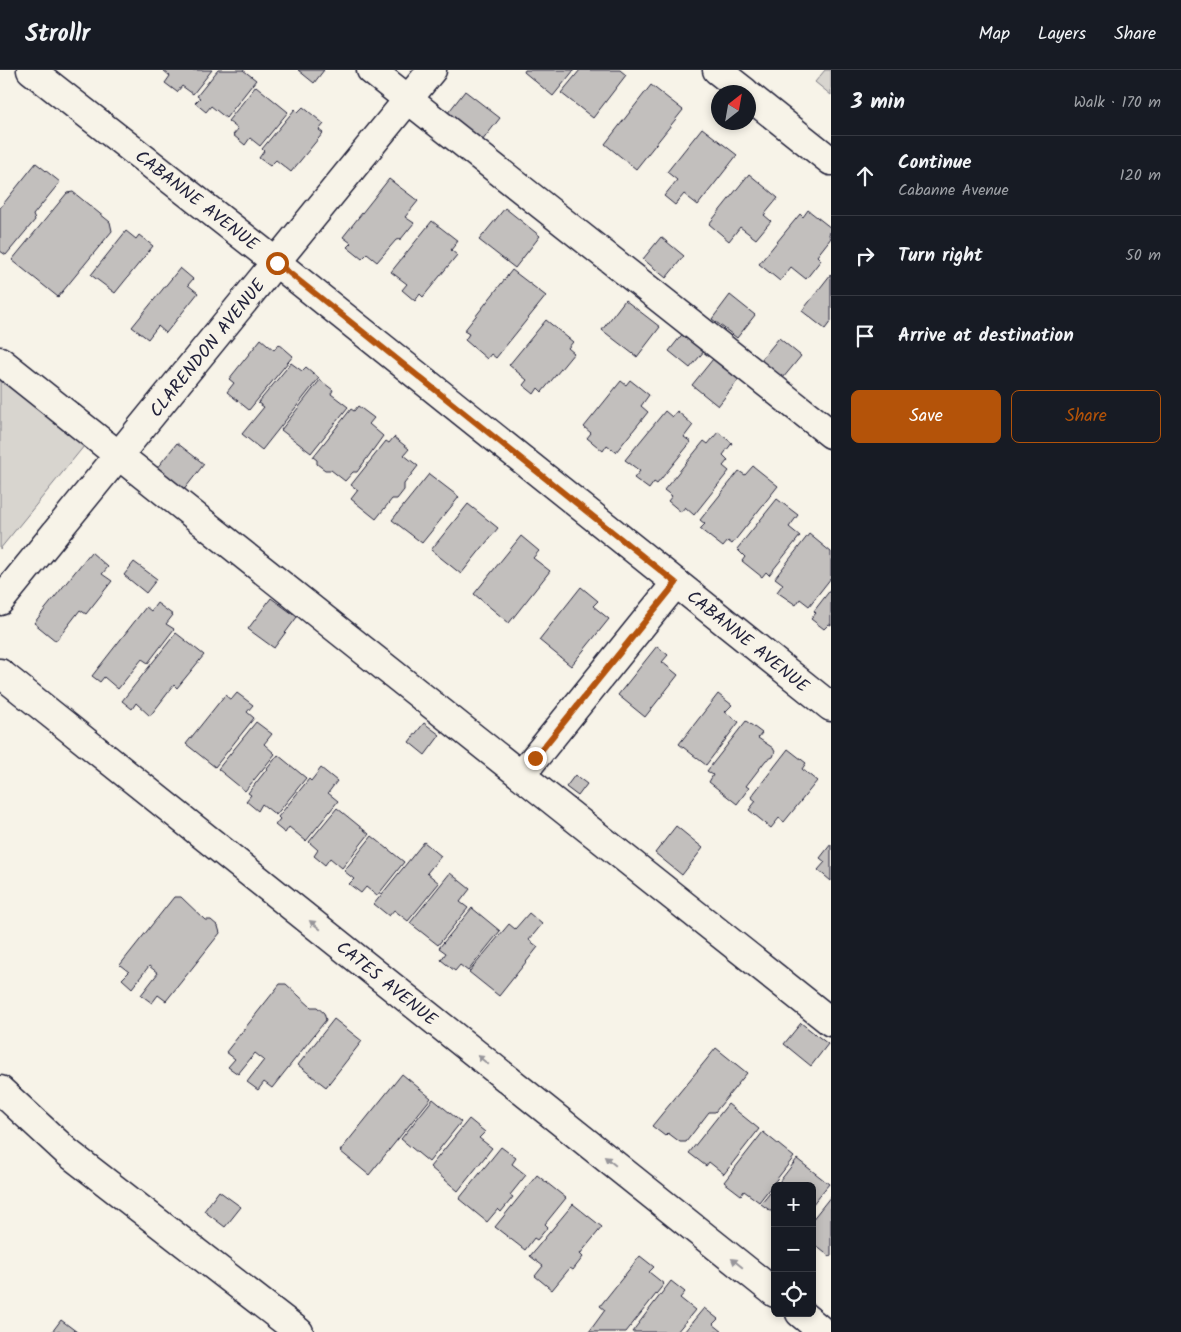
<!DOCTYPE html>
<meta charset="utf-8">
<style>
body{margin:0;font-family:Kalam,sans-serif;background:#242831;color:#f1f3f6}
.controls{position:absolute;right:15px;bottom:15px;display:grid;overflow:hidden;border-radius:8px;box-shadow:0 2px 8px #0003}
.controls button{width:45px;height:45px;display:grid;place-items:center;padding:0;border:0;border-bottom:1px solid #363941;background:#171b24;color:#f1f3f6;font:25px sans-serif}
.compass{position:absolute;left:711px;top:15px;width:45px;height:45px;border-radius:50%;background:#171b24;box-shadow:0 2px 8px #0003;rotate:31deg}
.stop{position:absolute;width:15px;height:15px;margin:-11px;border:4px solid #b45309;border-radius:50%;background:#fff}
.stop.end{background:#b45309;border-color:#fff;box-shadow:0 1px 5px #0008}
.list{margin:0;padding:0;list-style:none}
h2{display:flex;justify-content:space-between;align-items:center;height:65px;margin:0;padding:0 20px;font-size:21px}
h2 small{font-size:16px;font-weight:400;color:#9ea1a6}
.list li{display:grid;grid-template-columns:32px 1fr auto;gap:15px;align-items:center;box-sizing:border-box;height:80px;padding:0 20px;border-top:1px solid #363941}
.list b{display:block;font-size:19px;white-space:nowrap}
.list p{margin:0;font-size:16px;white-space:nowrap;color:#9ea1a6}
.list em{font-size:16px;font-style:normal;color:#9ea1a6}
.actions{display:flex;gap:10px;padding:15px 20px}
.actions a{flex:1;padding:11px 0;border:1px solid #b45309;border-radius:8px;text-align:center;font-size:18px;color:#b45309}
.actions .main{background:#b45309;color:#fff}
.icon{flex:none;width:28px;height:28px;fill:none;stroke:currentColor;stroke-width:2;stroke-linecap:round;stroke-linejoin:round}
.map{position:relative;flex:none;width:831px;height:1262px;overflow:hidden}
header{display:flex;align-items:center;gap:30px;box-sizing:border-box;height:70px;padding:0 25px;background:#171b24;border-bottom:1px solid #363941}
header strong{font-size:24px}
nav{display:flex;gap:28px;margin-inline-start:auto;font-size:18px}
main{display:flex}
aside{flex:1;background:#171b24}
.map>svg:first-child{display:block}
.green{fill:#d8d5cf;stroke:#7d7c85}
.building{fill:#c2bfbd;stroke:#22223b}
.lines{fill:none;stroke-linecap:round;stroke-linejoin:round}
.minor-casing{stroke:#22223b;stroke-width:31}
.minor{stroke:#f7f3e8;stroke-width:28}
.oneway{fill:#97959a}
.route{stroke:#b45309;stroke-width:6}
.labels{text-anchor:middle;stroke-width:5;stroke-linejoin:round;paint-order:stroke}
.street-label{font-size:18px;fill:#22223b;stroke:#f7f3e8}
</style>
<header>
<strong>Strollr</strong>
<nav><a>Map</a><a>Layers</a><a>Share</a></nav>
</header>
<main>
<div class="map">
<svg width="831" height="1262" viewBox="0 0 831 1262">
<rect width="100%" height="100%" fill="#f7f3e8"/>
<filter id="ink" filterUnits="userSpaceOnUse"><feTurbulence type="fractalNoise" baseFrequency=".02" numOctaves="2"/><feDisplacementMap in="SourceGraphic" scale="10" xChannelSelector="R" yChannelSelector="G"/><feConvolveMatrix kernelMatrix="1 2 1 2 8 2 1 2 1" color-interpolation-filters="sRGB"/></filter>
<g filter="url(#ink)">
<g class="green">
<path d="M825,0h6v25l-16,-13z"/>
<path d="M0,300l89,70 -89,109z"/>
</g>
<g class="building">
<path d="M163,0h49l-19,24 -11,-8 -5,6 -12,-9 5,-7z"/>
<path d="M218,0h25l13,10 -30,38 -15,-12 -5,6 -11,-9 5,-5 -3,-2z"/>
<path d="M298,0h26l-10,13z"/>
<path d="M525,0h49l-21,26 -29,-24z"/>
<path d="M580,0h40l6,5 -33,43 -32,-25z"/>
<path d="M651,15l32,25 -47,59 -31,-25z"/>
<path d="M256,16l32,26 -28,34 -10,-8 -5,7 -12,-10 5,-6 -10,-8z"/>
<path d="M465,21l35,27 -18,23 -35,-27z"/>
<path d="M303,37l21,17 -5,6 4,3 -32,39 -15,-12 -6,6 -11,-8 5,-7 -2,-2 33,-40 3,3z"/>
<path d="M702,58l35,27 -39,50 -14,-11 -9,11 -11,-9 13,-16 -10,-8z"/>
<path d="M36,93l24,19 -27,33 2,5 -29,35 -6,-4v-43z"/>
<path d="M749,104l29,24 -14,17 7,6 -15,18 -16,-12 -11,14 -20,-17z"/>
<path d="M389,109l29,22 -13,16 9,6 -13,16 -5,1 -19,22 -10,-8 -5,5 -15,-12 4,-4 -8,-6z"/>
<path d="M73,122l37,30 2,9 -54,66 -46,-37 55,-67z"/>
<path d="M505,138l35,28 -25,32 -36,-28z"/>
<path d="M808,140l23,18 -2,7 2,3 -14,18 4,4 -15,19 -15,-12 -11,14 -21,-17 41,-50 3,3z"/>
<path d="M432,151l26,20 -7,9 6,5 -34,42 -3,-3 -5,7 -13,-11 5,-6 -16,-12z"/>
<path d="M126,161l10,8 3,-4 14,11 -38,47 -24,-18z"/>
<path d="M661,167l23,19 -18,22 -23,-19z"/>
<path d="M180,198l13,11 -5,6 10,8 -32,40 -8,-7 -10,13 -16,-12z"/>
<path d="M512,200l34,26 -50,62 -5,-4 -4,5 -22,-19 4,-6 -5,-3z"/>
<path d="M831,204v47l-6,8 -23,-18z"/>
<path d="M730,225l25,20 -18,23 -25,-19z"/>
<path d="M625,230l35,27 -23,30 -35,-27z"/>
<path d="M546,250l27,22 -5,6 6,5 -32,39 -4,-4 -4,6 -11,-9 4,-5 -18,-15z"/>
<path d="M684,262l21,18 -15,18 -21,-17z"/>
<path d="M779,268l22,18 -18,22 -22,-18z"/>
<path d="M261,269l13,11 5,-6 14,12 -44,54 -22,-18 7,-9 -5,-4z"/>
<path d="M713,289l26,20 -21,27 -26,-21z"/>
<path d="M291,293l11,8 4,-4 13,11 -57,72 -20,-16 22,-27 -6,-4z"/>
<path d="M320,310l13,10 -2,4 17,13 -37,46 -30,-23z"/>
<path d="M630,310l19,15 -8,11 7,6 -32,40 -9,-7 -4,6 -16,-13 4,-5 -7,-6 37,-46 5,4z"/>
<path d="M358,336l16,12 -5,6 14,12 -26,36h-4l-8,9 -14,-11h-6l-8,-6v-4l-4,-3 38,-48 3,2z"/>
<path d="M665,341l7,6 5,-6 16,14 -9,12 7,5 -34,42 -3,-2 -5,7 -15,-11 6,-7 -15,-11z"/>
<path d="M718,362l14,11 -9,12 5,5 -5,6 6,5 -35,44 -9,-8 -4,5 -13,-11 4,-5 -8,-6 40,-49 4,3z"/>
<path d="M394,367l15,12 -5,6 14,11 -14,18v6l-7,9h-5l-16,20 -25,-20 7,-9 -7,-5 35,-44 3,2z"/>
<path d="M177,373l27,21 -21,27 -27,-22z"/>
<path d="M753,396l25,20 -46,58 -4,-3 -5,6 -23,-18 5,-5 -5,-4 39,-49 6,4z"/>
<path d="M429,404l30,23 -37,46 -30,-23z"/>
<path d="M777,429l21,16 -9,12 11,9 -31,39 -3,-3 -4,5 -20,-16 3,-4 -8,-8z"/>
<path d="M468,434l30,24 -37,46 -30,-24z"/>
<path d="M809,464l22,18v26l-22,28 -9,-7 -4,6 -19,-13 6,-8 -8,-6z"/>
<path d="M521,466l18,15 -6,7 17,13 -41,52 -35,-29z"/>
<path d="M91,482l17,15 -6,7 10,7 -26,33 -6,-4 -24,31 -22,-18z"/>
<path d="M134,492l23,17 -11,14 -22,-18z"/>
<path d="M581,517l17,14 -5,5 16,13 -38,47 -32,-26z"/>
<path d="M831,519v36l-2,-1 -5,5 -13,-10 5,-6 -2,-2z"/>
<path d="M271,528l26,19 -23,31 -26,-19z"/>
<path d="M157,533l16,12 -7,9 8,5 -26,34 -6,-4 -24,30 -14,-12 -4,5 -8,-6 54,-69 5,4z"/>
<path d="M176,563l28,22 -27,33 -3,-3 -24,31 -14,-13 -4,6 -10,-8z"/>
<path d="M657,576l11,9 -6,7 16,13 -33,42 -27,-22z"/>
<path d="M237,623l16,12 -6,7 7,6 -39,49 -29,-23 39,-49 6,5z"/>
<path d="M718,624l14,11 -7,7 14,10 -33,43 -27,-21z"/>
<path d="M746,651l16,12 -4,5 15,10 2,4 -2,5 -7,3 -20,26 3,2 -12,16 -28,-22 4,-7 -6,-4z"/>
<path d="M256,652l16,12 -8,10 11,10 -30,37 -27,-22z"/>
<path d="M424,653l16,12 -15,20 -16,-13z"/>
<path d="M788,679l18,14 -4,6 15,12 -33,41 -5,-4 -8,10 -22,-18 7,-9 -5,-4z"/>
<path d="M278,685l28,23 -30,37 -14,-11 -4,7 -12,-10 5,-6 -3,-2z"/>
<path d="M321,698l16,13 -9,12 10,8 -32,40 -17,-14 -4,6 -10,-8 5,-6 -2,-2 31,-38 2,2z"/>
<path d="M575,705l12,9 -9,12 -12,-9z"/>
<path d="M337,738l32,26 -27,34 -12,-10 -5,7 -11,-9 4,-6 -9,-8z"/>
<path d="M676,756l27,22 -21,27 -27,-22z"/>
<path d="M372,766l32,26 -27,34 -11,-9 -5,6 -12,-9 5,-5 -10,-8z"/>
<path d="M424,772l17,14 -14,17 12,10 -31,38 -14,-11 -5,6 -15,-12z"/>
<path d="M831,774v37l-13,-11 7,-8 -5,-4z"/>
<path d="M450,803l20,16 -10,13 8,6 -30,37 -28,-22z"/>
<path d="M174,827h7l24,23h6l7,6 2,7 -54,68 -8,-6 -6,8 -11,-8 17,-22 -9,-7 -17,22 -10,-9 7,-7 -9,-7z"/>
<path d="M472,838l28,23 -32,40 -8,-6 -5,6 -14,-11 5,-7 -7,-5z"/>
<path d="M529,843l13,11 -13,16 9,7 -39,49 -30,-24 40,-48 6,5z"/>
<path d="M280,914h6l25,23h6l7,6 2,7 -54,68 -8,-6 -6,8 -11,-8 17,-22 -9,-7 -17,21 -10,-7 7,-8 -9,-7z"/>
<path d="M334,949l28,22 -36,46 -28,-22z"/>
<path d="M801,953l27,21 -17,22 -27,-22z"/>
<path d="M716,978l31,25 -32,39h-6l-23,30h-6l-12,-9 -3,3 -13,-10z"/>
<path d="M402,1004l29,24 -62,77 -29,-24z"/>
<path d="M433,1029l28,23 -32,40 -28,-23z"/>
<path d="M728,1034l31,25 -35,45 -15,-12 -3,4 -17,-13z"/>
<path d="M469,1049l16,13 -6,6 13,10 -34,43 -28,-24z"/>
<path d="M763,1062l31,25 -35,45 -15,-11 -3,4 -17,-13z"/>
<path d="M501,1077l15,11 -4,6 14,11 -16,20 3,2 -12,15 -3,-3 -11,13 -28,-23z"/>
<path d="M797,1089l32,25 -17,21v-19h-36z"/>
<path d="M537,1105l29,23 -21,26 3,3 -11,13 -3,-2 -9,12 -30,-23z"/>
<path d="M775,1117v27l-14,-10z"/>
<path d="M219,1121l22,16 -16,20 -21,-16z"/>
<path d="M831,1126v59l-1,2 -15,-12 -3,4v-29z"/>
<path d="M573,1134l29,23 -22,27 3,3 -10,13 -3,-2 -18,22 -17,-14 8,-10 -13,-10z"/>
<path d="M640,1186l14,11 -5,5 15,12 -38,48h-37l16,-22 -5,-4z"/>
<path d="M671,1211l14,11 -5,6 15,12 -18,22h-45z"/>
<path d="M704,1238l14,11 -5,5 10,8h-39z"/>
<path d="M61,1250l16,12h-25z"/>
</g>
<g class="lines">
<g class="minor-casing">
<g id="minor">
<path d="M31,0l246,193 554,444"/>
<path d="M371,0l460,364"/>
<path d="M717,0l28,22"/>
<path d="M748,25l83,66"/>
<path d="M0,291l831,661"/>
<path d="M0,531l432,-531"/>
<path d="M0,603l775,620"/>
<path d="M521,705l155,-192"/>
<path d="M0,1020l67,62 232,180"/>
<path d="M800,1243l23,19"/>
</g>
</g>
<use href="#minor" class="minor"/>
</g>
<defs><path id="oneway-solid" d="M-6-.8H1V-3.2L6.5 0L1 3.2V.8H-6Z" transform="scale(1.25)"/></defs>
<g class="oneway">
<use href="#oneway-solid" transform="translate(315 855) rotate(-141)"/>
<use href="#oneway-solid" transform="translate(483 990) rotate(-141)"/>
<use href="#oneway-solid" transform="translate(610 1091) rotate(-141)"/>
<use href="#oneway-solid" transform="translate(737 1193) rotate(-141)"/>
</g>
</g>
<g class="lines" filter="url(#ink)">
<path class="route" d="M277,193l399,320 -141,175"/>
</g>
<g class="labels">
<g class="street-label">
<text transform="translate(197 130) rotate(38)" y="6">CABANNE AVENUE</text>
<text transform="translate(207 278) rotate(-51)" y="6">CLARENDON AVENUE</text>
<text transform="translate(748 571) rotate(39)" y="6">CABANNE AVENUE</text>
<text transform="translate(387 913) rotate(39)" y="6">CATES AVENUE</text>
</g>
</g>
</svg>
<div class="controls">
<button>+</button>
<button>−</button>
<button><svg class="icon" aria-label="locate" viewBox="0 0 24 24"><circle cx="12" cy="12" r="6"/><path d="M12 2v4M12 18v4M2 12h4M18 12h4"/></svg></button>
</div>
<svg class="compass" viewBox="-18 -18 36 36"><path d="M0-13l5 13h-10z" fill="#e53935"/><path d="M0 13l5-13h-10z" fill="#9ea1a6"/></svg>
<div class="stop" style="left:277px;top:193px"></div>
<div class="stop end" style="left:535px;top:688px"></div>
</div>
<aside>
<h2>3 min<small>Walk · 170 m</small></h2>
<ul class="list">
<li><svg class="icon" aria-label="ahead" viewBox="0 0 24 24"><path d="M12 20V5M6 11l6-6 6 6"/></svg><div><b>Continue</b><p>Cabanne Avenue</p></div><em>120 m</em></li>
<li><svg class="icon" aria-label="right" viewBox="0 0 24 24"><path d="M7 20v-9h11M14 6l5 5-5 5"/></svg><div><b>Turn right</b></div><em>50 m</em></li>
<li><svg class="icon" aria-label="arrive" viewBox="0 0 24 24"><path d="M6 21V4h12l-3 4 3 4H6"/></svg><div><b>Arrive at destination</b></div></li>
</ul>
<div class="actions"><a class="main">Save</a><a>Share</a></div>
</aside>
</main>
